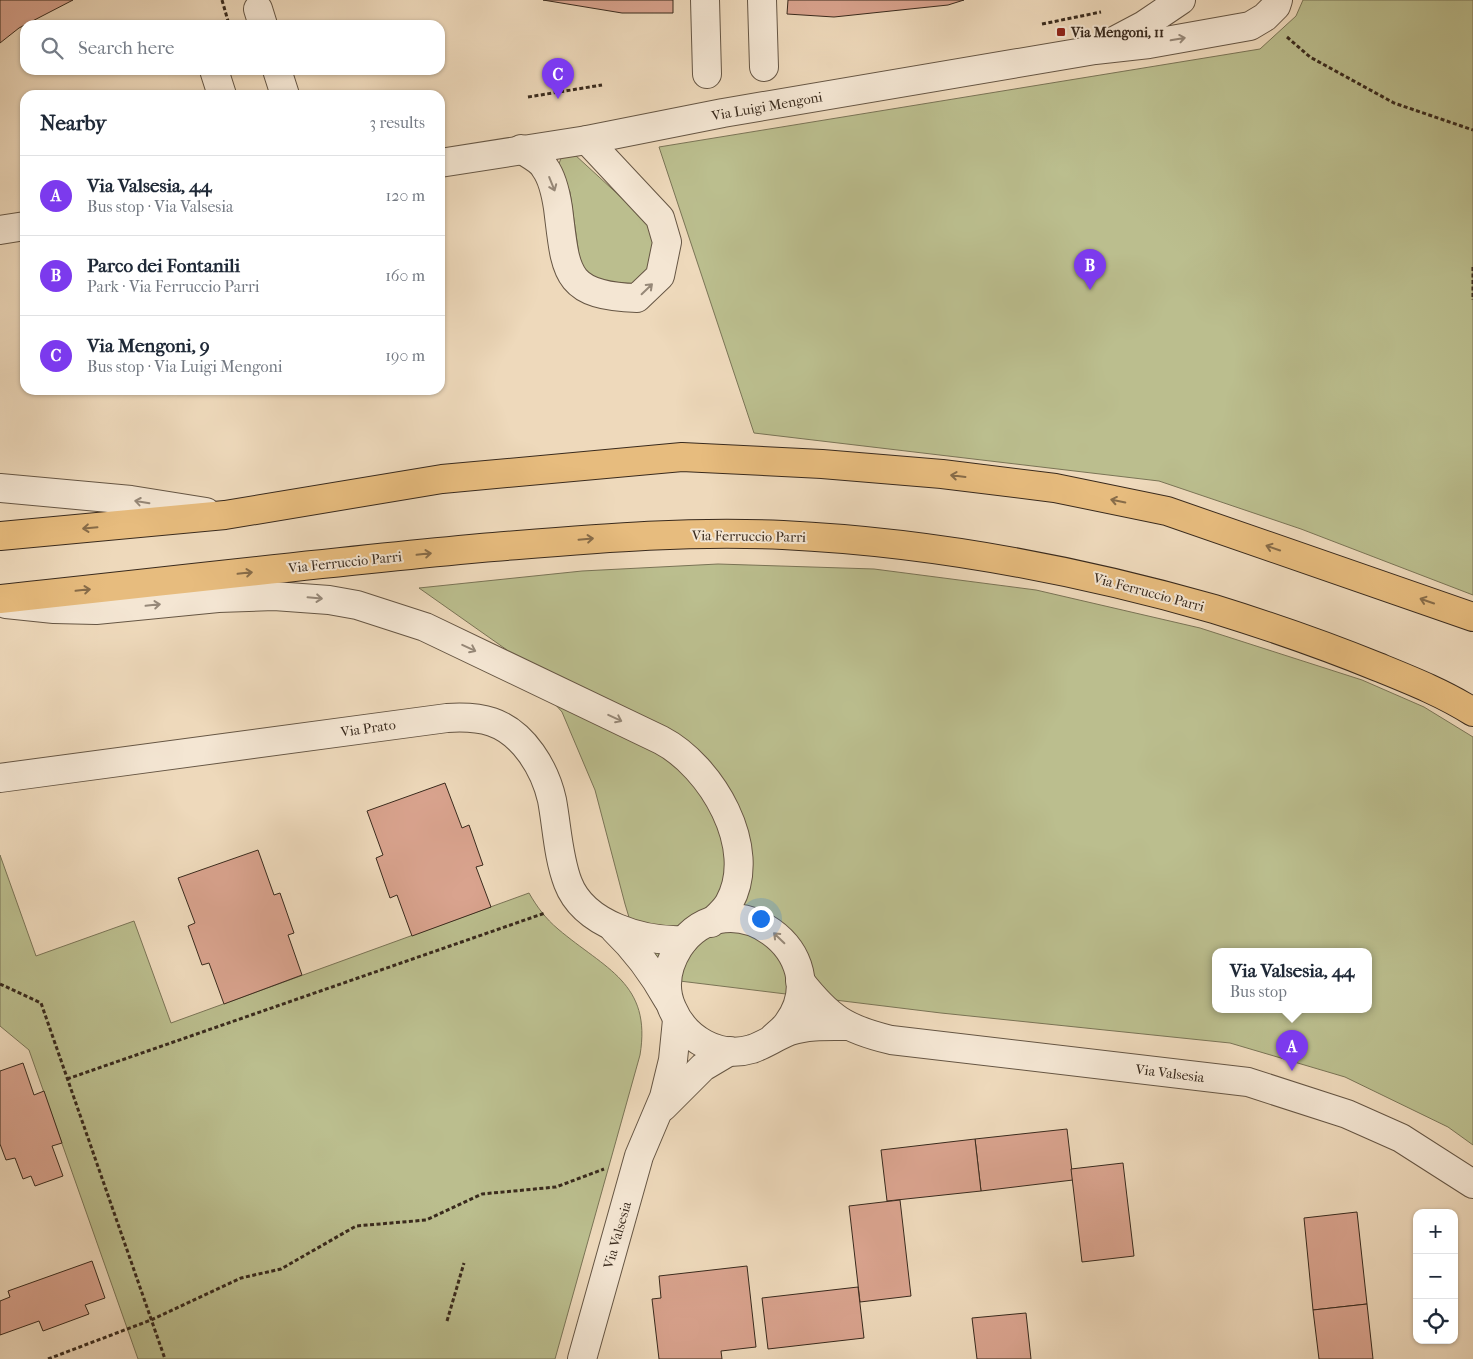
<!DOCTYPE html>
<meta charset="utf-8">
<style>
body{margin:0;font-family:"IM FELL French Canon",serif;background:#f2f2f3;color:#1f2937}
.controls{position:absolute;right:15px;bottom:15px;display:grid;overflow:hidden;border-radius:10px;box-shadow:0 1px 4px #0004}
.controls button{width:45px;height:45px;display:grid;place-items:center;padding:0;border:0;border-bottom:1px solid #e0e1e3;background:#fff;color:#1f2937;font:25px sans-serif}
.you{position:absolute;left:760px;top:918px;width:18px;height:18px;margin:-12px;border:4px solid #fff;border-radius:50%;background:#1a73e8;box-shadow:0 0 0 8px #1a73e833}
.badge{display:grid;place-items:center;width:32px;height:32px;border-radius:50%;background:#7c3aed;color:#fff;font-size:16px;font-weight:700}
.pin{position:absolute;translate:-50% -41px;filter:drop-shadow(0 1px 2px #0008)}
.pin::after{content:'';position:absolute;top:26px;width:18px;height:15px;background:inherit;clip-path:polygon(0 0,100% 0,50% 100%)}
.popup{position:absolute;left:1212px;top:948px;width:160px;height:65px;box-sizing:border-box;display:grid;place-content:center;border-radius:10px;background:#fff;filter:drop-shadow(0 1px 4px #0005);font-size:16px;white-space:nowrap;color:#747a83}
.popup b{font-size:19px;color:#1f2937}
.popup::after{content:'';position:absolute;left:50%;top:100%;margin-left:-10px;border:10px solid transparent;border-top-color:#fff}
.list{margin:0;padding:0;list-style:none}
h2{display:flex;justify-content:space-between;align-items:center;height:65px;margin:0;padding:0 20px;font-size:21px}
h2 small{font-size:16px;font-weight:400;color:#747a83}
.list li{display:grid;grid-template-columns:32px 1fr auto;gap:15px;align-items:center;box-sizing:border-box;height:80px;padding:0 20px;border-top:1px solid #e0e1e3}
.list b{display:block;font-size:19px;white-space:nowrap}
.list p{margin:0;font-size:16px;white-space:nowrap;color:#747a83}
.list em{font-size:16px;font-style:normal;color:#747a83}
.icon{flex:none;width:28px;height:28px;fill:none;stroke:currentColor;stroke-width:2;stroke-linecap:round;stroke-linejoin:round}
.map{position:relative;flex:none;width:1473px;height:1359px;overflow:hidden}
.search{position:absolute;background:#fff;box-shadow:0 1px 4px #0004;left:20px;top:20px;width:425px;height:55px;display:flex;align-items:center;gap:12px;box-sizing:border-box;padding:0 18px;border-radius:15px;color:#747a83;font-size:19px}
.panel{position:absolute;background:#fff;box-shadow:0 1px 4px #0004;left:20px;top:90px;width:425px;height:305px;border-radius:15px}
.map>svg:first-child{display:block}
.green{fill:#bbbe8e;stroke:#7a7456;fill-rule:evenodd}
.building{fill:#d9a38e;stroke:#392a1d}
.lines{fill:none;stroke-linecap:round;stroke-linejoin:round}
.minor-casing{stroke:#665644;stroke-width:30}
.major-casing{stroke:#392a1d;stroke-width:30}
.path{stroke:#392a1d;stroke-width:3;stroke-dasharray:4 2.5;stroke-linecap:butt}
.minor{stroke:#f4e6d3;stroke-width:28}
.major{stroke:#e7bc7e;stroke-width:28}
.oneway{stroke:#968878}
.oneway2{stroke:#876c49}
.poi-dot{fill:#8f2418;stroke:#f4e6d3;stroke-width:2}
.labels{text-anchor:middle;stroke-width:4;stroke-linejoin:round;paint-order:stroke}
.poi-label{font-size:14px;font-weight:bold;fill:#392a1d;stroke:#f4e6d3;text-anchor:start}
.street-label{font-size:14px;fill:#392a1d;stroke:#f4e6d3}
</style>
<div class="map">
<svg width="1473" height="1359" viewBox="0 0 1473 1359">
<rect width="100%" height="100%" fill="#eed9bb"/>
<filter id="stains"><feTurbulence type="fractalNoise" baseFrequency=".004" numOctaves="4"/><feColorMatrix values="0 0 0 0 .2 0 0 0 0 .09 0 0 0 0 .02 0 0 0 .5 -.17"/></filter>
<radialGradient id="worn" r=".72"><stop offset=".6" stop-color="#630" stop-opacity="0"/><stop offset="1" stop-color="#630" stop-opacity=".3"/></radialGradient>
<g class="green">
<path d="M1303,0h170v595l-172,-66 -142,-48 -405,-48 -95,-286 601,-98 36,-33z"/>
<path d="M574,154l74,68 6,10 -3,37 -22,18 -25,-1 -20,-16 -5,-15 -9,-63 -12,-26 4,-10z"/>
<path d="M718,564l156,5 162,21 164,38 162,52 62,27 49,30v408l-25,-18 -103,-50 -115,-34 -289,-30 -294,-36 -22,-73 -30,-114 -33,-78 -55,-62 -88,-62 163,-17zM1216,952h152v58h-152z"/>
<path d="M0,855l36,101 98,-35 37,102 358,-130c8,14 17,26 29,36 47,40 94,54 82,126l-85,304h-417l-109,-309 -29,-24z"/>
</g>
<g class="building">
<path d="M0,0h73l-54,28 -19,15z"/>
<path d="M543,0h130v13h-51z"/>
<path d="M788,0h176l-16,5 -114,12 -47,-3z"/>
<path d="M445,783l17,45 7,-3 14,40 -7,2 15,40 -79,29 -15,-41 -7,3 -14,-40 7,-3 -16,-44z"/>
<path d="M258,850l16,45 6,-2 14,40 -6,2 14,40 -78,29 -15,-41 -7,2 -14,-39 7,-3 -17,-45z"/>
<path d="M23,1063l11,32 10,-4 18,52 -10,3 11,30 -28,10 -4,-10 -8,3 -8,-21 -9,2 -6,-16v-73z"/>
<path d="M1067,1129l6,51 -92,11 -6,-52z"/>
<path d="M975,1139l6,52 -94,10 -6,-51z"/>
<path d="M1123,1163l11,93 -52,6 -11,-93z"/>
<path d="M900,1200l11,96 -51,6 -11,-96z"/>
<path d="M1357,1212l10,92 -54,6 -9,-92z"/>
<path d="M92,1261l13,37 -20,7 4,9 -46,17 -4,-10 -39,14v-34l10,-4 -2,-6z"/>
<path d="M747,1266l9,81 -35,4 1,8h-63l-7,-60 9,-1 -2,-22z"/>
<path d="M858,1287l6,51 -96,11 -6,-51z"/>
<path d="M1367,1304l6,55h-54l-6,-49z"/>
<path d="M1026,1313l5,46h-54l-5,-41z"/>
</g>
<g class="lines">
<g class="minor-casing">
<g id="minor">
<path d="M705,0l2,74"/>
<path d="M762,0l2,67"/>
<path d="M258,9l5,16"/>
<path d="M1110,43l34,-18 37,-25"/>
<path d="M214,70l8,25"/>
<path d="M277,70l8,25"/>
<path d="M521,149c7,5 20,11 24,19 8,11 11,27 13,40 8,63 5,88 79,90l23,-22 7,-34 -7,-24 -73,-78"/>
<path d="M440,163l147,-23 136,-27 372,-63 54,-6 101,-18 15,-9 11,-11 2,-6"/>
<path d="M0,230l25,-4"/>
<path d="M0,488l131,12 75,12"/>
<path d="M6,604l48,5 42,1 122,-12 56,-2 55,4 28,5 68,22 236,113c50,26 99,108 68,163 -4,7 -12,14 -18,20"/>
<path d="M0,778l447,-60c15,-1 30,-1 45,4 32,11 53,47 60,78 5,27 6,57 16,83 16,42 76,59 116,57"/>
<path d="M614,929c22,21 39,44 54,71"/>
<path d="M800,981c29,37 45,48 91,59l357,42 99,32 54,24 72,46"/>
<path d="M772,1039c5,-5 12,-10 16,-16 50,-69 -59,-149 -109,-76 -12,19 -16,41 -7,61 13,31 47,51 80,41 14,-5 25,-13 38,-18 18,-6 38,-5 57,-5"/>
<path d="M663,1107l40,-40 27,-16"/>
<path d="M582,1359l57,-203 25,-59 9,-37 4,-40"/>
</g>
</g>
<g class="major-casing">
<g id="major">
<path d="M0,536l225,-21 217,-36 240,-22 140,7 120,10 113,14 112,23 306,106"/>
<path d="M0,599c160,-17 320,-36 481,-51 100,-8 201,-18 302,-13 145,7 291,34 431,74 55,17 110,36 164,58 32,13 65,26 95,45"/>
</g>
</g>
<g class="path">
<path d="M222,0l6,21"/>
<path d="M1042,24l59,-12"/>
<path d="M1287,37l23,20 84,46 79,27"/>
<path d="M528,97l74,-12"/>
<path d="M1473,267v33"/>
<path d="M0,984l41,19 124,356"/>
<path d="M67,1079l478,-166"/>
<path d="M447,1321l17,-58"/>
<path d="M48,1359l103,-39 90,-42 40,-9 75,-43 70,-6 56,-26 74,-7 48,-18"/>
</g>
<use href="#minor" class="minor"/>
<use href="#major" class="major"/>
</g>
<defs><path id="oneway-shaft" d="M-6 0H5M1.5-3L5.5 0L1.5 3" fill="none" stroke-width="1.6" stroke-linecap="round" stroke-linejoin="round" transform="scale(1.25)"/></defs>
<g class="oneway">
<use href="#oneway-shaft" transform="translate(1178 39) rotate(-10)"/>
<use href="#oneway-shaft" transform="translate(552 184) rotate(68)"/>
<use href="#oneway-shaft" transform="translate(647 289) rotate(-44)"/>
<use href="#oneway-shaft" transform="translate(142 502) rotate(-171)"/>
<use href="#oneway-shaft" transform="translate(315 598) rotate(5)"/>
<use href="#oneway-shaft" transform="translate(153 605) rotate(-6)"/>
<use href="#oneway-shaft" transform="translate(469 648) rotate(25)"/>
<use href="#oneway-shaft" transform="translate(615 718) rotate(25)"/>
<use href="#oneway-shaft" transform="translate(779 938) rotate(-136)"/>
</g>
<g class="oneway2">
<use href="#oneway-shaft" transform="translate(958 476) rotate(-173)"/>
<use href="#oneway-shaft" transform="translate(1118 501) rotate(-168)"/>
<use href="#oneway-shaft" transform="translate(90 528) rotate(175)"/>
<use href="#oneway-shaft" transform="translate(586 539) rotate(-5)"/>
<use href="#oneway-shaft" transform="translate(1273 548) rotate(-161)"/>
<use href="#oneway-shaft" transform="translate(424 554) rotate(-6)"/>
<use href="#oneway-shaft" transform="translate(245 573) rotate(-6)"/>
<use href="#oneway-shaft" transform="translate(83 590) rotate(-6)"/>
<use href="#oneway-shaft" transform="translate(1427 601) rotate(-161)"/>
</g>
<rect class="poi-dot" x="1056" y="27" width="10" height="10" rx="2.5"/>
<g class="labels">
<g class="poi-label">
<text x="1071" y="37">Via Mengoni, 11</text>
</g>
<g class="street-label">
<text transform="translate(767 106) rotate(-10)" y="5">Via Luigi Mengoni</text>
<text transform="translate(749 536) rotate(1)" y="5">Via Ferruccio Parri</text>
<text transform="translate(345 562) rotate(-6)" y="5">Via Ferruccio Parri</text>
<text transform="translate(1149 592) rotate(15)" y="5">Via Ferruccio Parri</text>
<text transform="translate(368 728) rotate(-8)" y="5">Via Prato</text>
<text transform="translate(1170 1073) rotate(7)" y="5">Via Valsesia</text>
<text transform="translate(617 1235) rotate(-74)" y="5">Via Valsesia</text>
</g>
</g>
<rect width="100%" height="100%" filter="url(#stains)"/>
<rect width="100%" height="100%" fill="url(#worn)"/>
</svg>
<div class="controls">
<button>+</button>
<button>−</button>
<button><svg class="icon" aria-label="locate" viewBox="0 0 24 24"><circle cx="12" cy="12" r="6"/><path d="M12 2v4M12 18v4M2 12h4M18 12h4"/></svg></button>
</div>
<div class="you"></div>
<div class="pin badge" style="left:1292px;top:1071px">A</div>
<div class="popup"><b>Via Valsesia, 44</b>Bus stop</div>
<div class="pin badge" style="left:1090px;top:290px">B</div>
<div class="pin badge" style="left:558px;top:99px">C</div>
<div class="search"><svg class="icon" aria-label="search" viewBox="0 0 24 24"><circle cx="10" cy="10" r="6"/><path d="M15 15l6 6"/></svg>Search here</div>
<section class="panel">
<h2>Nearby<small>3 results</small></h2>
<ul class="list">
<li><span class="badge">A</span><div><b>Via Valsesia, 44</b><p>Bus stop · Via Valsesia</p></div><em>120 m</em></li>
<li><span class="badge">B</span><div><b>Parco dei Fontanili</b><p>Park · Via Ferruccio Parri</p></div><em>160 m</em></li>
<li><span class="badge">C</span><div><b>Via Mengoni, 9</b><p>Bus stop · Via Luigi Mengoni</p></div><em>190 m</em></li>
</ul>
</section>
</div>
